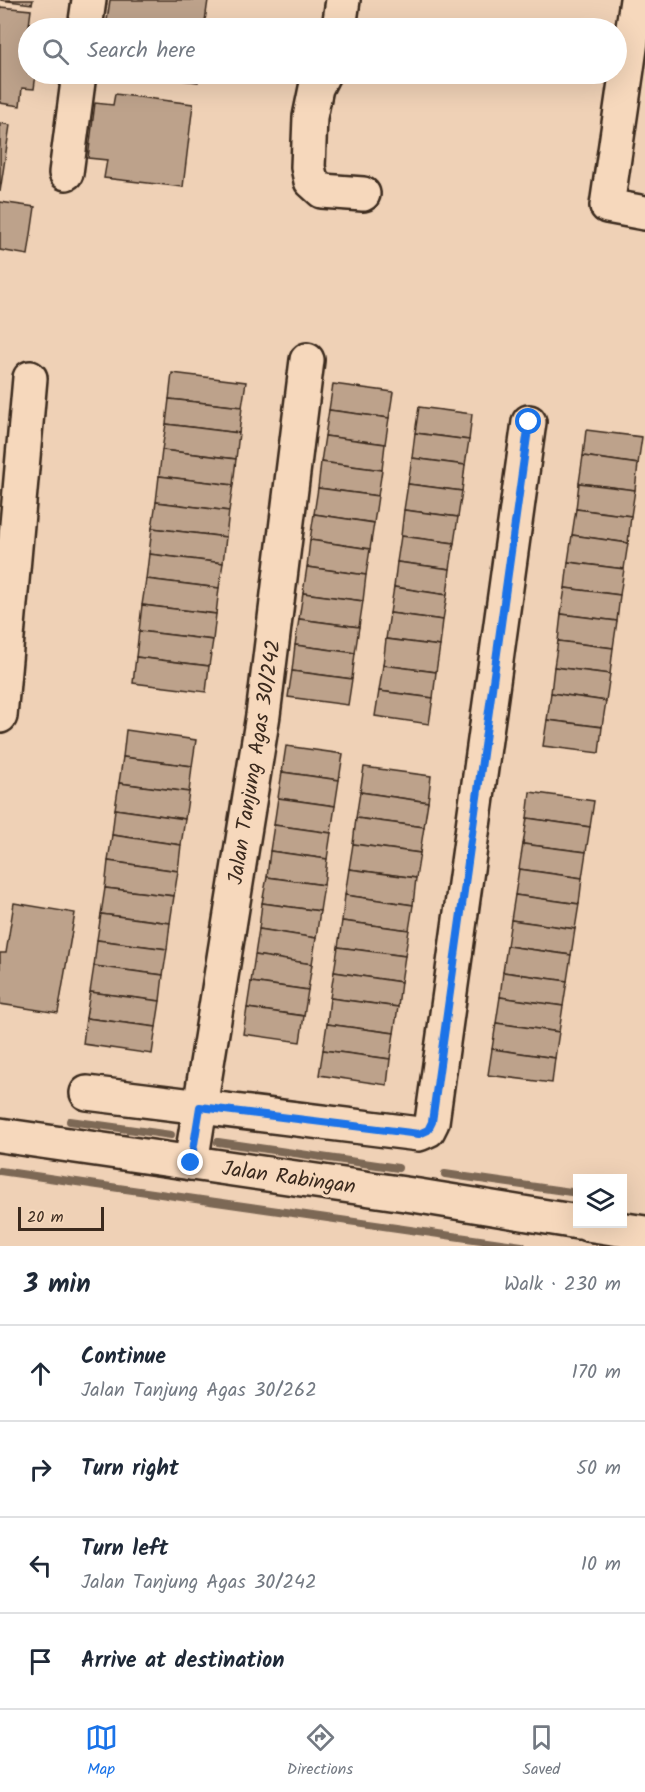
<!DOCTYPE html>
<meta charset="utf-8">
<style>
body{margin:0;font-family:Kalam,sans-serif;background:#f6f6f7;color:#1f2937}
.controls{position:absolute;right:18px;bottom:18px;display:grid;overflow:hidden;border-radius:0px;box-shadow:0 6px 24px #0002}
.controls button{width:54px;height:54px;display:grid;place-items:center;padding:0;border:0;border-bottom:2px solid #e0e1e3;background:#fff;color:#1f2937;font:30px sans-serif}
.scale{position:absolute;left:18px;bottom:15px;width:86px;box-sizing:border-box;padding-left:6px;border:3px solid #3b2a1e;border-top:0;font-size:16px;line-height:21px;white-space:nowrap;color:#3b2a1e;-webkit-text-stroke:4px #f6d8bc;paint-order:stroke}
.stop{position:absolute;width:18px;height:18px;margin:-14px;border:4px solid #1a73e8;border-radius:50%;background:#fff}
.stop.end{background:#1a73e8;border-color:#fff;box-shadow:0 2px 6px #0008}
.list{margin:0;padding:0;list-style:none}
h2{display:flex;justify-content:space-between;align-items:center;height:78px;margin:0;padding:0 24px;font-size:26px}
h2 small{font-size:20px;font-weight:400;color:#747a83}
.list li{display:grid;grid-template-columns:39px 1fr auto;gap:18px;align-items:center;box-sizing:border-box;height:96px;padding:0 24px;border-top:2px solid #e0e1e3}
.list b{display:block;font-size:22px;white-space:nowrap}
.list p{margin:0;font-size:20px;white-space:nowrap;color:#747a83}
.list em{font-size:20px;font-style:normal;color:#747a83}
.icon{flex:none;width:33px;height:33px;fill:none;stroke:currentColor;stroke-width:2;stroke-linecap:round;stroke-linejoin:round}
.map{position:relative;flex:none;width:645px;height:1246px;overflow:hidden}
.search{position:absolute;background:#fff;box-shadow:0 6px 24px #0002;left:18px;right:18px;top:18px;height:66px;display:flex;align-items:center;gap:15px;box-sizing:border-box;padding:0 21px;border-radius:33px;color:#747a83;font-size:22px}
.sheet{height:462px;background:#fff}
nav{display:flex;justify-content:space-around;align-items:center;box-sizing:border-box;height:84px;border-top:2px solid #e0e1e3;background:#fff;font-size:16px;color:#747a83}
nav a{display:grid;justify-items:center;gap:3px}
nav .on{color:#1a73e8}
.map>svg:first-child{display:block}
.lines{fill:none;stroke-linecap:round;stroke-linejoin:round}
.stream{stroke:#7c6755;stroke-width:8}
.building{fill:#bda28b;stroke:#3b2a1e;stroke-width:1.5}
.minor-casing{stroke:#3b2a1e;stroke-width:38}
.minor{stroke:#f6d8bc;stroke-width:33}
.route{stroke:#1a73e8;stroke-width:8}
.labels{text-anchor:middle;stroke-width:6;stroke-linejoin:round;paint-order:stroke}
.street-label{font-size:21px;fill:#3b2a1e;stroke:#f6d8bc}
</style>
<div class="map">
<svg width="645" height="1246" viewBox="0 0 645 1246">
<rect width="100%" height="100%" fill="#efd1b6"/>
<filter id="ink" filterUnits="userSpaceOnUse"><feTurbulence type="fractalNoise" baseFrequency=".0167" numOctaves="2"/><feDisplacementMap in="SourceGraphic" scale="12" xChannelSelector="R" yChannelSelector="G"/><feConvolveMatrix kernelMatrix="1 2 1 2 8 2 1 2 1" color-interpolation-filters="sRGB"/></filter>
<g filter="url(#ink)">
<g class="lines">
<g class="stream">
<path d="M70,1121l101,14"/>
<path d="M218,1142l180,26"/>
<path d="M0,1171l522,75"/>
<path d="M445,1174l133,19"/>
</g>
</g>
<g class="building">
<path d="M0,0h33l-1,4z"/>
<path d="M110,0h98l-4,28h-98z"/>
<path d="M0,7l31,3 -3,23v41h8l-2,15 -12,-1 -2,18 -20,-3z"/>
<path d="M127,74h72l-1,8z"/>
<path d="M115,94l78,10 -10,83 -79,-9 3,-18 -19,-2 7,-55 18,2z"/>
<path d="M0,123l10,2 -10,67z"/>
<path d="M0,202l35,5 -7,48 -28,-5z"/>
<path d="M172,373l74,9 -4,25 -73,-8z"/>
<path d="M333,384l60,8 -4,26 -60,-8z"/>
<path d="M169,399l73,8 -3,26 -73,-9z"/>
<path d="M419,407l53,7 -3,26 -54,-7z"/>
<path d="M329,410l60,8 -4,26 -60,-8z"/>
<path d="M166,424l73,9 -3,26 -74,-9z"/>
<path d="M586,430l56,7 -4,27 -55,-8z"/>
<path d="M415,433l54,7 -4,25 -53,-7z"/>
<path d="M325,436l60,8 -3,26 -61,-8z"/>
<path d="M162,450l74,9 -3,26 -74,-9z"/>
<path d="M583,456l55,8 -3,26 -56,-7z"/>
<path d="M412,458l53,7 -3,26 -54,-7z"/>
<path d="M321,462l61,8 -4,26 -60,-8z"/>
<path d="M159,476l74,9 -4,26 -73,-9z"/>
<path d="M579,483l56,7 -4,26 -55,-7z"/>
<path d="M408,484l54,7 -4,26 -54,-7z"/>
<path d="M318,488l60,8 -4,27 -60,-9z"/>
<path d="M156,502l73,9 -3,26 -74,-9z"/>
<path d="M576,509l55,7 -3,27 -56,-8z"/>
<path d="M404,510l54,7 -4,26 -53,-7z"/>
<path d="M314,514l60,9 -4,26 -60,-9z"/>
<path d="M152,528l74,9 -3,26 -74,-9z"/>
<path d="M572,535l56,8 -4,26 -56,-7z"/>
<path d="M401,536l53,7 -4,26 -53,-7z"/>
<path d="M310,540l60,9 -4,26 -59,-8z"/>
<path d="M149,554l74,9 -4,25 -73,-9z"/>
<path d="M397,562l53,7 -3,26 -53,-8z"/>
<path d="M568,562l56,7 -4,26 -55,-7z"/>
<path d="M307,567l59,8 -3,26 -60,-8z"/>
<path d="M146,579l73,9 -3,26 -74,-9z"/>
<path d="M394,587l53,8 -4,25 -53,-7z"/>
<path d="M565,588l55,7 -3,26 -56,-7z"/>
<path d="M303,593l60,8 -4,26 -60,-8z"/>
<path d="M142,605l74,9 -3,26 -74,-9z"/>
<path d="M390,613l53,7 -3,26 -54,-7z"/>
<path d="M561,614l56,7 -4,27 -55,-7z"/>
<path d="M299,619l60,8 -4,26 -60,-8z"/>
<path d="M139,631l74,9 -4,26 -73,-9z"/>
<path d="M386,639l54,7 -4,26 -53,-7z"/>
<path d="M558,641l55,7 -3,26 -56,-7z"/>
<path d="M295,645l60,8 -3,26 -60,-8z"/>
<path d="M136,657l73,9 -3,26 -73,-9z"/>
<path d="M383,665l53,7 -3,26 -54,-7z"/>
<path d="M554,667l56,7 -4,27 -55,-8z"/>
<path d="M292,671l60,8 -4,26 -60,-8z"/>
<path d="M379,691l54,7 -4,26 -54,-8z"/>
<path d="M551,693l55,8 -4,26 -55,-7z"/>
<path d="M547,720l55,7 -3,26 -56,-7z"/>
<path d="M126,730l70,10 -4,26 -69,-9z"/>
<path d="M286,746l57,8 -4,26 -57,-8z"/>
<path d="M123,757l69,9 -3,26 -70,-9z"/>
<path d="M364,767l67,9 -3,26 -68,-10z"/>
<path d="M282,772l57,8 -4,26 -57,-8z"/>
<path d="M119,783l70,9 -4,27 -70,-10z"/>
<path d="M360,792l68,10 -4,25 -68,-9z"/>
<path d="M530,792l64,9 -4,26 -63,-9z"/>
<path d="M278,798l57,8 -4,27 -57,-8z"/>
<path d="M115,809l70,10 -4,26 -69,-10z"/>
<path d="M356,818l68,9 -4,26 -67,-9z"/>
<path d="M527,818l63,9 -4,25 -63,-8z"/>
<path d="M274,825l57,8 -4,26 -57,-8z"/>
<path d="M112,835l69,10 -3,26 -70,-10z"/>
<path d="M353,844l67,9 -4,25 -67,-9z"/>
<path d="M523,844l63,8 -4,26 -63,-9z"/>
<path d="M270,851l57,8 -3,26 -57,-8z"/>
<path d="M108,861l70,10 -4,25 -69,-8z"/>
<path d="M349,869l67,9 -3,27 -68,-10z"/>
<path d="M519,869l63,9 -3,26 -64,-9z"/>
<path d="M267,877l57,8 -4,26 -58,-8z"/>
<path d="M105,888l69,8 -4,27 -69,-9z"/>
<path d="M345,895l68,10 -4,25 -67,-9z"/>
<path d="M515,895l64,9 -4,25 -64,-9z"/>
<path d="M14,903l61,10 -17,100 -58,-9v-51h6z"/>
<path d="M262,903l58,8 -4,27 -57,-9z"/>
<path d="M101,914l69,9 -3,26 -70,-9z"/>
<path d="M511,920l64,9 -4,26 -64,-9z"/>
<path d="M342,921l67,9 -4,26 -67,-9z"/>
<path d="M259,929l57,9 -4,26 -57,-9z"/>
<path d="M97,940l70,9 -4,26 -69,-9z"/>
<path d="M507,946l64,9 -4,26 -64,-9z"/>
<path d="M338,947l67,9 -4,26 -67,-10z"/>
<path d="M255,955l57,9 -4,26 -57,-8z"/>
<path d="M94,966l69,9 -3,26 -70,-9z"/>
<path d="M334,972l67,10 -3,25 -68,-9z"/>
<path d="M503,972l64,9 -4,25 -63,-9z"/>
<path d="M251,982l57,8 -4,26 -57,-8z"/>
<path d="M90,992l70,9 -4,26 -70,-9z"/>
<path d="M500,997l63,9 -4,26 -63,-9z"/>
<path d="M330,998l68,9 -4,26 -67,-9z"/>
<path d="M247,1008l57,8 -4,26 -57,-8z"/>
<path d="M86,1018l70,9 -4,27 -69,-10z"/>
<path d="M496,1023l63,9 -4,26 -63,-9z"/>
<path d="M327,1024l67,9 -4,26 -67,-9z"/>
<path d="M492,1049l63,9 -3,25 -64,-8z"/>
<path d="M323,1050l67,9 -3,26 -68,-10z"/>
</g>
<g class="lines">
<g class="minor-casing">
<g id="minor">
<path d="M637,0l-30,206 38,7"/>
<path d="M85,28l4,-28"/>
<path d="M339,28l4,-28"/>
<path d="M323,74l-7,14 -6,29 -2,50 3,14 11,10 41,3"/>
<path d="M66,173l13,-99"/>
<path d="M0,716l30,-338"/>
<path d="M87,1093l332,41 9,-4 4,-8 97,-700"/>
<path d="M0,1135l419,61 159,26"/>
<path d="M191,1163l72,-448 44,-355"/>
<path d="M587,1224l58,9"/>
</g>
</g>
<use href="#minor" class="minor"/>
</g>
</g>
<g class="lines" filter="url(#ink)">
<path class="route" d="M191,1163l9,-56 219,27 9,-4 4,-8 97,-700"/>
</g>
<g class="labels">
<g class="street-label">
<text transform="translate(254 762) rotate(-81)" y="7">Jalan Tanjung Agas 30/242</text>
<text transform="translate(289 1177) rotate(8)" y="7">Jalan Rabingan</text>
</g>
</g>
</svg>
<div class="controls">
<button><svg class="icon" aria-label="layers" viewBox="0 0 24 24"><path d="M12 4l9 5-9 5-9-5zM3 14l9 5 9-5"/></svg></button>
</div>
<div class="scale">20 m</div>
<div class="stop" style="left:529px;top:422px"></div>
<div class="stop end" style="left:191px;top:1163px"></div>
<div class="search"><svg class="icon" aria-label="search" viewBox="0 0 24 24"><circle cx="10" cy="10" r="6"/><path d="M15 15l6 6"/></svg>Search here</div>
</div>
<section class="sheet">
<h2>3 min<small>Walk · 230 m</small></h2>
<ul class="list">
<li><svg class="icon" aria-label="ahead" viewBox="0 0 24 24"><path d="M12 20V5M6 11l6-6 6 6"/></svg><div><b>Continue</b><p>Jalan Tanjung Agas 30/262</p></div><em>170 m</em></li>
<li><svg class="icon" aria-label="right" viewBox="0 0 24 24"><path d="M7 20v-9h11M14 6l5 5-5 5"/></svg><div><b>Turn right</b></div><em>50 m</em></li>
<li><svg class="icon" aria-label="left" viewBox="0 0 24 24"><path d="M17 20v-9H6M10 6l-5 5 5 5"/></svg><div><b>Turn left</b><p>Jalan Tanjung Agas 30/242</p></div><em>10 m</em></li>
<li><svg class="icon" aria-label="arrive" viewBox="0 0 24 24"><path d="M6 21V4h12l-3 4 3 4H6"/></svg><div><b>Arrive at destination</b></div></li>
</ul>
</section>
<nav>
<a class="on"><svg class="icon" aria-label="map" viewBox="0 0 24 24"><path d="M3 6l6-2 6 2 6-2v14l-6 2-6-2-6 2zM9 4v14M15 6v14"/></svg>Map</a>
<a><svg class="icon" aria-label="directions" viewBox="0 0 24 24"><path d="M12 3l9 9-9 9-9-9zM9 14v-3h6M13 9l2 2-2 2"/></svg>Directions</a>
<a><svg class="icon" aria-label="saved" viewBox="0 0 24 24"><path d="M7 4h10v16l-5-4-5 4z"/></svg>Saved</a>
</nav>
